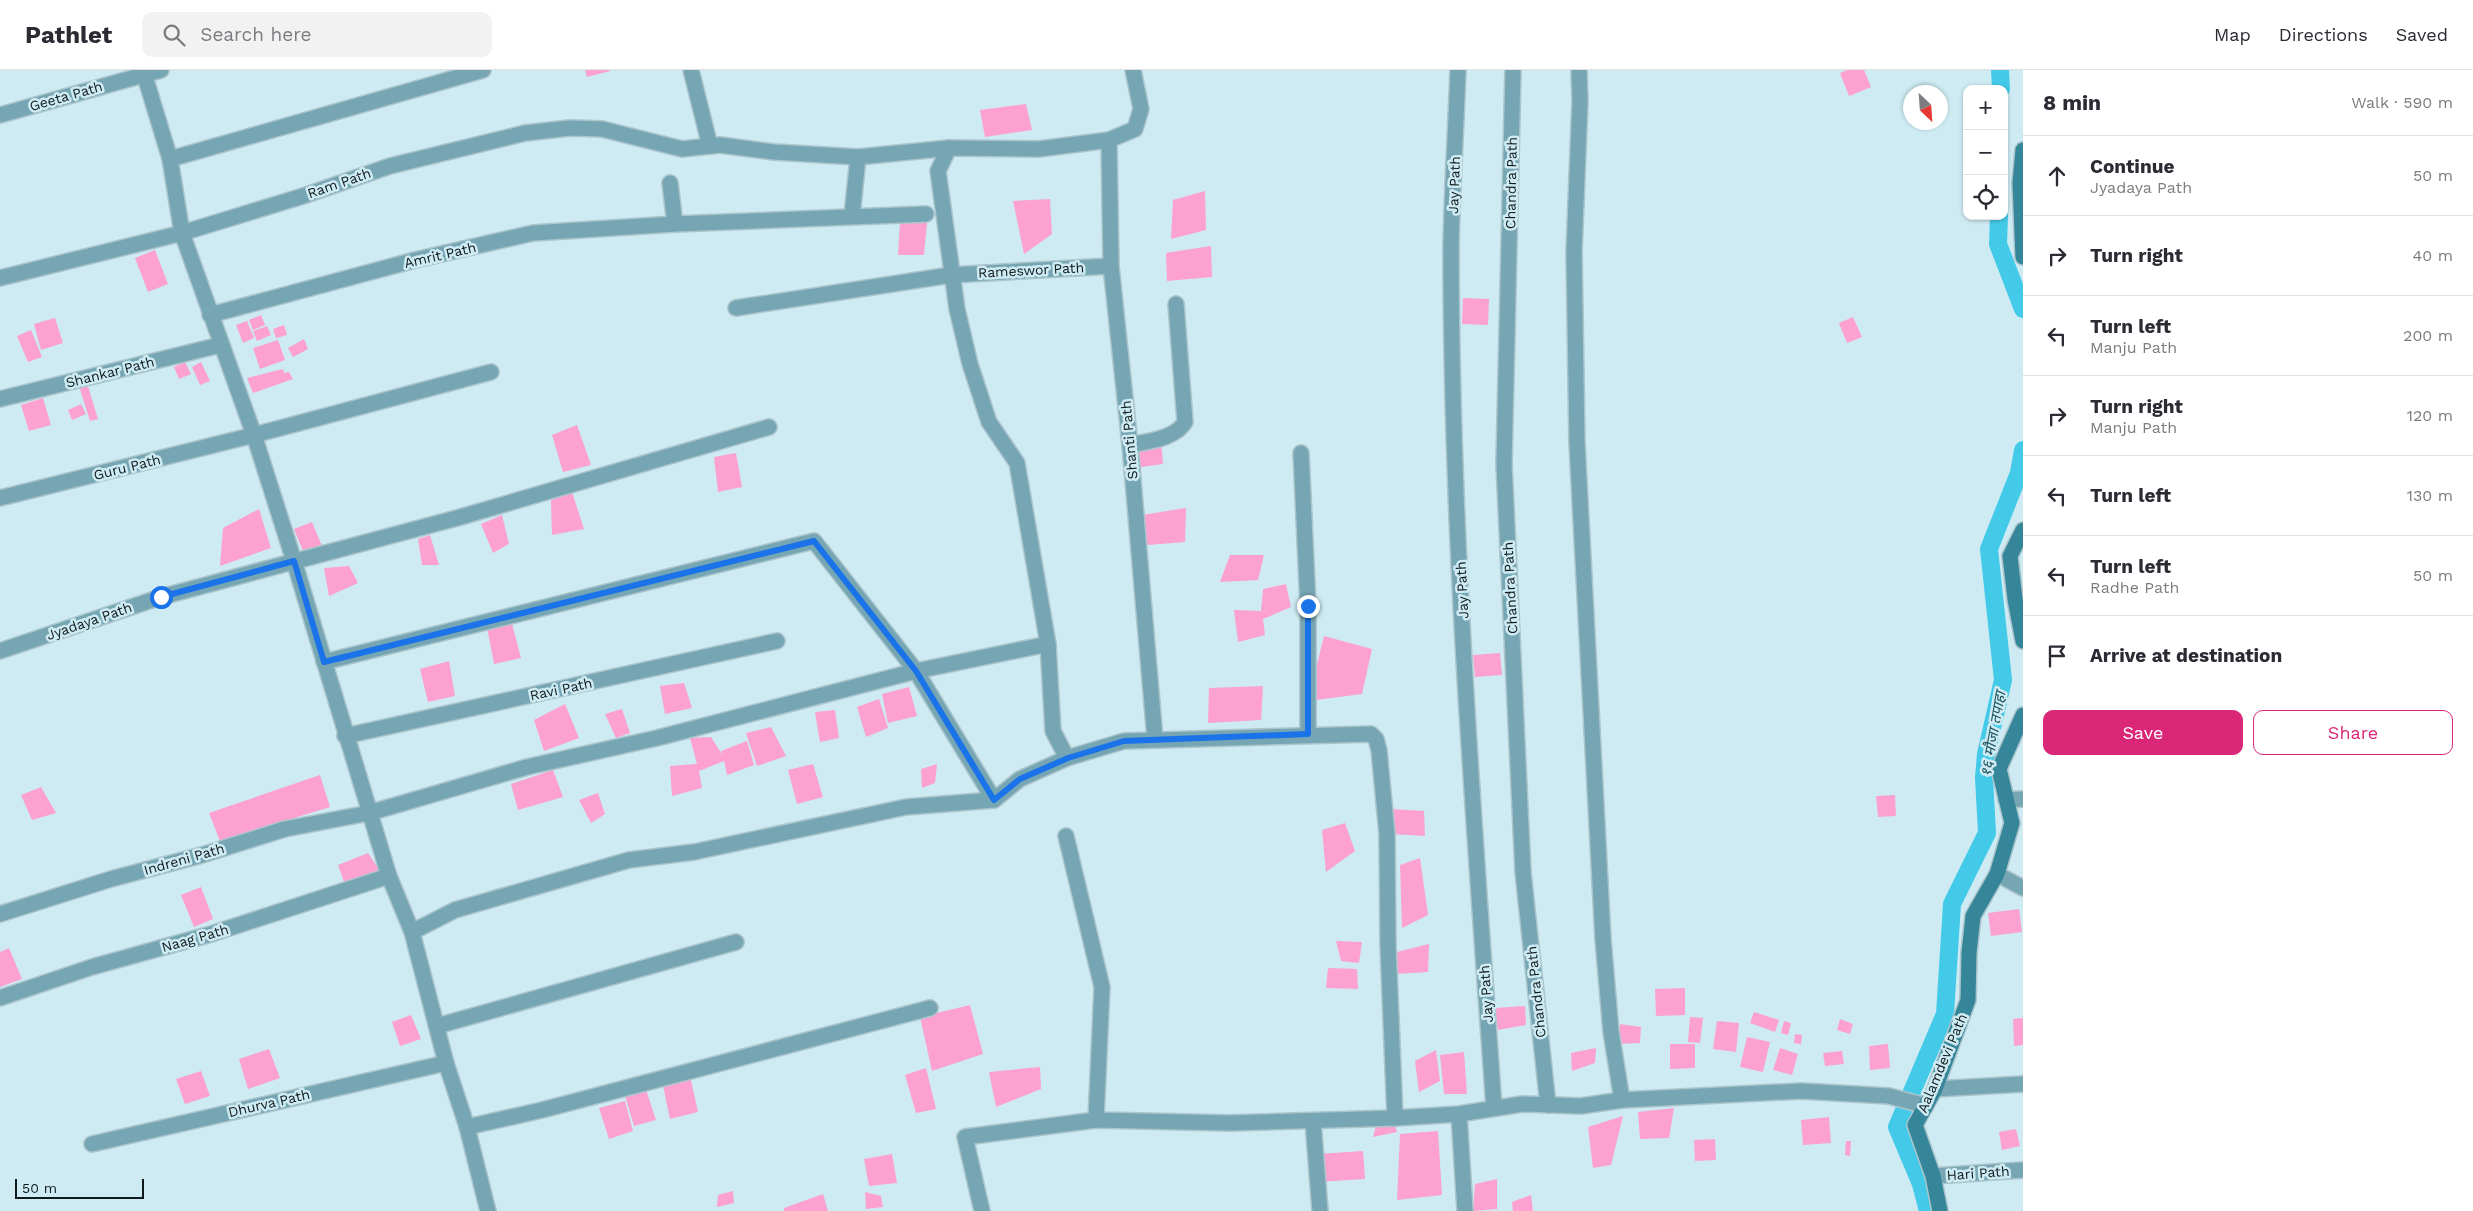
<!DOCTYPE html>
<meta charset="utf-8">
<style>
body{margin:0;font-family:"Work Sans","Noto Sans Devanagari",sans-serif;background:#f2f2f3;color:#2b2b33}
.controls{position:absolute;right:15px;top:15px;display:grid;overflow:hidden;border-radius:10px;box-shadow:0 1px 4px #0004}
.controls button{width:45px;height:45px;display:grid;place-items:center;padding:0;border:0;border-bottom:1px solid #e1e1e2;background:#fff;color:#2b2b33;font:25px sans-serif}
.compass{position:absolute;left:1903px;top:15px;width:45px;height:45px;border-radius:50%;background:#fff;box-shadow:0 1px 4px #0004;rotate:155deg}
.scale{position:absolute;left:15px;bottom:12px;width:129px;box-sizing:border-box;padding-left:5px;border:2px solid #0f1a1d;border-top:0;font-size:14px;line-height:18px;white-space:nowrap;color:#0f1a1d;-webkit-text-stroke:4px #ceebf3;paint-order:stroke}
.stop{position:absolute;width:15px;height:15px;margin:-11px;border:4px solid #1a73e8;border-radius:50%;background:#fff}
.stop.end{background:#1a73e8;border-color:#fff;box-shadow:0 1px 5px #0008}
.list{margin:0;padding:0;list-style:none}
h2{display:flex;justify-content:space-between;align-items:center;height:65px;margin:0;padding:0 20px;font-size:21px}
h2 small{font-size:16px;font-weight:400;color:#7c7c81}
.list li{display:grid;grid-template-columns:32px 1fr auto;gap:15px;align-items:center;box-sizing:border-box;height:80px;padding:0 20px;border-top:1px solid #e1e1e2}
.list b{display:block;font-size:19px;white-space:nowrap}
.list p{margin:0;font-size:16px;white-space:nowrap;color:#7c7c81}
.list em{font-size:16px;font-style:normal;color:#7c7c81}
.actions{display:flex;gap:10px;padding:15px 20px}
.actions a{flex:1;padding:11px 0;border:1px solid #db2777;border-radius:10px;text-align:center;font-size:18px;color:#db2777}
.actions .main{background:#db2777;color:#fff}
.icon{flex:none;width:28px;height:28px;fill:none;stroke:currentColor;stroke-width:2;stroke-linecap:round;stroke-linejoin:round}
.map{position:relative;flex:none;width:2023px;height:1141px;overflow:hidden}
header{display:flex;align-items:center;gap:30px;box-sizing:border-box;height:70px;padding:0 25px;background:#fff;border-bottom:1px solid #e1e1e2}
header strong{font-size:24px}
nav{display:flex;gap:28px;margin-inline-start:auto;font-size:18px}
.search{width:350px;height:45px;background:#f2f2f3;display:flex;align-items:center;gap:12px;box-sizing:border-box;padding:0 18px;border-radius:10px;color:#7c7c81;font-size:19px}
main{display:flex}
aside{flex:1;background:#fff}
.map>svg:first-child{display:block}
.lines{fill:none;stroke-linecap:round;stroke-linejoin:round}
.canal{stroke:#43cae9;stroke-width:18}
.building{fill:#fca1d0}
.street-casing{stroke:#acc5cc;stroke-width:18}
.secondary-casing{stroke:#acc5cc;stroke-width:18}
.street{stroke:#76a6b3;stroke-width:15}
.secondary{stroke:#36869a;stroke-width:15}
.route{stroke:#1a73e8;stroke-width:6}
.labels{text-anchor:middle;stroke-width:5;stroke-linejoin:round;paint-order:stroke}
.street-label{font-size:14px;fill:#0f1a1d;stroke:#ceebf3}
.water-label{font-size:15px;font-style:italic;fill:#1b5260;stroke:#ceebf3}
</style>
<header>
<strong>Pathlet</strong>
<div class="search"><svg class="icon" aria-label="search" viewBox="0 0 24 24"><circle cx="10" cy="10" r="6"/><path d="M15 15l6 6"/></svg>Search here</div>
<nav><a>Map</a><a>Directions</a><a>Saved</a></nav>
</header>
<main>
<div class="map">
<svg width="2023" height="1141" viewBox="0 0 2023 1141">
<rect width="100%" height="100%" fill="#ceebf3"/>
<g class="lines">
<g class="canal">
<path d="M2000,0l1,19"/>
<path d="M1999,146l-1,28 25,65"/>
<path d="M1928,1141l-7,-27 -24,-57 48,-113 7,-110 35,-71 -3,-55 2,-24 17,-74 -14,-131 30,-76 4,-23"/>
</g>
</g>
<g class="building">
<path d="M585,0h25v1l-23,6z"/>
<path d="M1847,0h17l7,17 -22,9 -9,-23z"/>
<path d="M1026,34l6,26 -47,7 -5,-27z"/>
<path d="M1205,121l1,39 -35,9 2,-39z"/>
<path d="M1050,129l2,35 -28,20 -11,-53z"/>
<path d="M900,153h27l-3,32h-26z"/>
<path d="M1211,176l1,31 -45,4 -1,-28z"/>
<path d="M155,180l13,34 -20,8 -13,-34z"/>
<path d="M1463,228l26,1 -1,26 -26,-1z"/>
<path d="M261,245l4,10 -12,5 -4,-10z"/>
<path d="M1853,247l9,20 -15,6 -8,-20z"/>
<path d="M55,248l8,25 -22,7 -7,-26z"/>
<path d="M247,251l7,17 -11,5 -7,-18z"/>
<path d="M284,255l3,10 -11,3 -3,-9z"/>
<path d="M267,256l4,9 -14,6 -4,-10z"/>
<path d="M31,260l11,27 -14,5 -11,-26z"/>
<path d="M304,269l4,10 -15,8 -5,-9z"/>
<path d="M278,270l7,20 -25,9 -7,-21z"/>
<path d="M185,292l6,12 -12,5 -5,-12z"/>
<path d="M201,292l9,19 -10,4 -8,-18z"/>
<path d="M283,299l1,4 5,-1 4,7 -40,14 -6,-15z"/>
<path d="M87,313l11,36 -8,2 -11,-35z"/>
<path d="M43,328l8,27 -22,6 -8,-26z"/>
<path d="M81,334l5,10 -14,6 -4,-10z"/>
<path d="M577,355l14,40 -28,7 -11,-37z"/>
<path d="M1161,369l2,25 -28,4 -1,-22z"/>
<path d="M736,383l6,34 -24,5 -4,-35z"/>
<path d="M572,422l12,37 -32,6 -1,-35z"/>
<path d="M1186,438l-1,34 -37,3 -12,-29z"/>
<path d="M259,439l12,39 -51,18 3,-38z"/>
<path d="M502,445l7,29 -16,9 -12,-29z"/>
<path d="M312,452l12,29 -19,5 -11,-27z"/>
<path d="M430,465l9,30h-17l-4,-26z"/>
<path d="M1230,485h34l-6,25 -38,2z"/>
<path d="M349,496l9,17 -29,13 -5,-28z"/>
<path d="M1286,514l5,23 -28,12 2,16 -27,7 -4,-32 27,1 2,-22z"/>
<path d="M510,546l11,42 -27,6 -8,-42z"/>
<path d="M1324,566l48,13 -10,45 -54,7z"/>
<path d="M1500,583l2,22 -27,2 -2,-22z"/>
<path d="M449,591l6,35 -27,6 -8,-33z"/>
<path d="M684,613l8,25 -27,6 -5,-28z"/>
<path d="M1263,616l-2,34 -53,3 1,-35z"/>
<path d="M909,617l8,29 -29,7 -6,-29z"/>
<path d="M879,629l9,29 -22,9 -9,-30z"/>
<path d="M565,634l14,34 -35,13 -10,-31z"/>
<path d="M622,639l8,24 -14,5 -11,-24z"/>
<path d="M835,640l4,28 -19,4 -5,-30z"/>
<path d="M771,657l15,29 -29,10 -11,-33z"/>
<path d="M711,667l12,19 -2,-5 26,-10 7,24 -27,10 -3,-14 -25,10 3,17 -30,8 -2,-30 27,-2 -7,-26z"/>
<path d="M813,694l10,33 -26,7 -9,-34z"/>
<path d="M937,694l-2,19 -13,5 -1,-19z"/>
<path d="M553,700l10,27 -45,13 -7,-26z"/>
<path d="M320,705l10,32 -110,34 -11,-28z"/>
<path d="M41,717l15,26 -24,7 -11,-25z"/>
<path d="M598,723l7,21 -14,9 -12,-23z"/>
<path d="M1895,725l1,21 -18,1 -2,-21z"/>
<path d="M1391,739l33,2 1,25 -34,-2z"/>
<path d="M1345,753l10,28 -29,21 -4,-42z"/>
<path d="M368,783l12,18 -36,11 -6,-17z"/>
<path d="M1420,788l8,57 -26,13 -2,-63z"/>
<path d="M201,817l12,32 -19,8 -13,-32z"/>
<path d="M2019,839l3,23 -31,4 -3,-23z"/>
<path d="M1336,871l26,1 -3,21 -18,-2z"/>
<path d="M1429,874l-1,28 -32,2 1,-22z"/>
<path d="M9,878l13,31 -22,8v-35z"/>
<path d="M1328,898l29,1 1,20 -32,-1z"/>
<path d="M1685,918v27l-29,1 -1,-27z"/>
<path d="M970,935l13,49 -51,17 -12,-54z"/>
<path d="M1525,936l1,19 -28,5 -3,-22z"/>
<path d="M1754,942l25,8 -4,12 -25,-9z"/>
<path d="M411,945l10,24 -21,7 -8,-24z"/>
<path d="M1690,947l13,1 -3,25 -12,-1z"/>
<path d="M2023,948v27l-9,1 -1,-27z"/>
<path d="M1840,949l13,5 -3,10 -13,-4z"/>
<path d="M1717,951l22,2 -3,29 -23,-3z"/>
<path d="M1784,951l7,2 -3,12 -7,-2z"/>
<path d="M1620,954l21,3 -1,16 -22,1z"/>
<path d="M1795,964l7,1 -1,9 -7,-1z"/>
<path d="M1747,967l23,5 -7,30 -23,-5z"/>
<path d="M1670,974h25v24l-25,1z"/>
<path d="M1888,974l2,24 -20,2 -1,-24z"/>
<path d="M1596,978l-1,15 -23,8 -1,-18z"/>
<path d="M1780,978l18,6 -6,21 -19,-5z"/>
<path d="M269,979l11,29 -32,11 -9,-30z"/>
<path d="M1436,980l4,31 -21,11 -4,-31z"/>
<path d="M1842,981l2,13 -19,2 -2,-13z"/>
<path d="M1464,982l3,42h-23l-4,-39z"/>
<path d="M1040,997l1,22 -45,18 -7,-35z"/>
<path d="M926,998l10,41 -20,4 -11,-38z"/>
<path d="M201,1001l9,25 -25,8 -9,-25z"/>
<path d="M690,1006l8,36 -28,7 -8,-38z"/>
<path d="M645,1017l11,33 -22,6 -10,-34z"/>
<path d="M625,1031l8,30 -24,8 -10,-31z"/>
<path d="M1674,1038l-5,30 -29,1 -2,-27z"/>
<path d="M1623,1046l-12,49 -18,3 -5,-41z"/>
<path d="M1829,1047l2,26 -28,2 -2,-25z"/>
<path d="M1377,1052h17l3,10 -24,5z"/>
<path d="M2016,1059l4,17 -18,4 -3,-18z"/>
<path d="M1438,1061l4,64 -45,5 3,-66z"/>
<path d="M1715,1069l1,21 -21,1 -1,-21z"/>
<path d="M1846,1071h5l-1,15 -5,-1z"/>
<path d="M1363,1081l2,28 -47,3v-28z"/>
<path d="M892,1084l5,29 -28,3 -5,-27z"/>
<path d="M1497,1109v30l-24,2 2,-27z"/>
<path d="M733,1121l1,12 -17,4 1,-12z"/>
<path d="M865,1122l16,4 2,11 -17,2z"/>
<path d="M823,1124l5,17h-44v-3z"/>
<path d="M1531,1125l2,16h-20l-1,-9z"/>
</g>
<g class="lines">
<g class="street-casing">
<g id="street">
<path d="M143,0l27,89 12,74 72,202 40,126 95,315 23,56 34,131 21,64 21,84"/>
<path d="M691,0l19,76"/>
<path d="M1458,0c-2,59 -6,118 -7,178 0,286 23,574 43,860"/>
<path d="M1513,0l-9,394 19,408 25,233"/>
<path d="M1579,0l1,31 -6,151 3,191 26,496 8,93 11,68"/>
<path d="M0,45l161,-45"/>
<path d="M1109,70l2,126 19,179 25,294"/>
<path d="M949,78l90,1 70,-9 26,-11 6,-20 -8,-39"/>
<path d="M170,89l313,-89"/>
<path d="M670,113l5,41 251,-10"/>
<path d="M852,146l6,-59"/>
<path d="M0,208l182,-45 121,-37 87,-30 135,-33 45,-5 32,1 80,20 38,-4 54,7 84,5 91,-9 -11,23 19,138 13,55 19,58 28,41 31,181 5,87 14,27 57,-17 247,-7 5,5 3,11 8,84 1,111 7,173 64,-4 63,-10 59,2 41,-6 179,-9 88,5 37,10"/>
<path d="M736,238l215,-33 160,-9"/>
<path d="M210,245l205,-55 118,-27 142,-9"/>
<path d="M0,329l220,-54"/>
<path d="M1130,375c18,-4 45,-6 55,-23l-9,-118"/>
<path d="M1301,383l7,153v128"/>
<path d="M0,428l254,-63 237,-63"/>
<path d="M0,581l161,-54 296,-79 312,-91"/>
<path d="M324,592l490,-121 102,130 78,129"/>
<path d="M345,666l432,-95"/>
<path d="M2006,730l17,-1"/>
<path d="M1066,766l36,151 -6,133"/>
<path d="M1997,804l26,14"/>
<path d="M0,844l111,-35 91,-24 83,-26 84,-16 158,-46 130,-29 259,-67 132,-27"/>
<path d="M412,862l43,-22 174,-50 65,-8 212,-45 88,-7 26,-21 47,-21"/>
<path d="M0,928l92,-31 119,-33 178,-58"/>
<path d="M437,956l299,-84"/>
<path d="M1935,1019l88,-5"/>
<path d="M1459,1044l6,97"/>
<path d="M1313,1051l7,90"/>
<path d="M467,1057l75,-17 388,-102"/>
<path d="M92,1074l354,-81"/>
<path d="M1933,1106l90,-6"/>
<path d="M982,1141l-17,-74 131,-17 134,3 165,-5"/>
</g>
</g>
<g class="secondary-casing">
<g id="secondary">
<path d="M2023,80l-3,33 3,74"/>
<path d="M2023,460l-13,26 5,43 8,42"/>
<path d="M1940,1141l-7,-35 -18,-51 20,-36 33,-89 1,-47 4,-37 24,-42 15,-51 -13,-54 24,-54"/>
</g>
</g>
<use href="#street" class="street"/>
<use href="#secondary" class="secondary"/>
</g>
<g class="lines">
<path class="route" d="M161,527l133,-36 30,101 490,-121 102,130 78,129 26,-21 48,-21 56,-17 184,-7v-128"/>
</g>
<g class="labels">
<g class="street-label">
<text transform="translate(66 26) rotate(-16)" y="5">Geeta Path</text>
<text transform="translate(339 113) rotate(-19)" y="5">Ram Path</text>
<text transform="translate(1511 113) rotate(-89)" y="5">Chandra Path</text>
<text transform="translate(1454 115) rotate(-88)" y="5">Jay Path</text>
<text transform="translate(440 185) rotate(-13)" y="5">Amrit Path</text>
<text transform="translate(1031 200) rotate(-3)" y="5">Rameswor Path</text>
<text transform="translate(110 302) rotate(-14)" y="5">Shankar Path</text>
<text transform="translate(1129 370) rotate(-95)" y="5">Shanti Path</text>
<text transform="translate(127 397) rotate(-14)" y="5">Guru Path</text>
<text transform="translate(1510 518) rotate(-93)" y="5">Chandra Path</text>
<text transform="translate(1462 520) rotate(-93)" y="5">Jay Path</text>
<text transform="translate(89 551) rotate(-19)" y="5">Jyadaya Path</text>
<text transform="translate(561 619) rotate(-12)" y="5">Ravi Path</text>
<text transform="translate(184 789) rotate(-16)" y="5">Indreni Path</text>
<text transform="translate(195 868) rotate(-16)" y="5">Naag Path</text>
<text transform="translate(1536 922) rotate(-96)" y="5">Chandra Path</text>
<text transform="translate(1486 924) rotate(-94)" y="5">Jay Path</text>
<text transform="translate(1942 993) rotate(-67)" y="5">Aalamdevi Path</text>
<text transform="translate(269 1033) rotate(-13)" y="5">Dhurva Path</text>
<text transform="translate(1978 1103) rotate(-4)" y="5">Hari Path</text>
</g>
<g class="water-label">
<text transform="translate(1993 664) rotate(-80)" y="5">१६ मौजा तपाहा</text>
</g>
</g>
</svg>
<div class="controls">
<button>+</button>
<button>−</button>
<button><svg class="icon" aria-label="locate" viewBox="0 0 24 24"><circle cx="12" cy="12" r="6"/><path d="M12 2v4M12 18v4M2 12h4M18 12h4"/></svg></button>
</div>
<svg class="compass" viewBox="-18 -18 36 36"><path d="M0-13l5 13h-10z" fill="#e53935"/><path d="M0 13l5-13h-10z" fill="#7c7c81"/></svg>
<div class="scale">50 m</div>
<div class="stop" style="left:161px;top:527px"></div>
<div class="stop end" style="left:1308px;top:536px"></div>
</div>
<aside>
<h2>8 min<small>Walk · 590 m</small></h2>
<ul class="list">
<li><svg class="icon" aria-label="ahead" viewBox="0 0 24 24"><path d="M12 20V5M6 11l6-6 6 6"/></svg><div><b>Continue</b><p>Jyadaya Path</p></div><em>50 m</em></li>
<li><svg class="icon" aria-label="right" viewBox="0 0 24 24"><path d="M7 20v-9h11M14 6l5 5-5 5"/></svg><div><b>Turn right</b></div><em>40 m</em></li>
<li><svg class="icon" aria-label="left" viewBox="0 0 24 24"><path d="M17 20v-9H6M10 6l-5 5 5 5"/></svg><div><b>Turn left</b><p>Manju Path</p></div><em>200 m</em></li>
<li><svg class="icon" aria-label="right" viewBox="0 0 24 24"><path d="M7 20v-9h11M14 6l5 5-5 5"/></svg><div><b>Turn right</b><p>Manju Path</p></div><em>120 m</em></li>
<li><svg class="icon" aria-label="left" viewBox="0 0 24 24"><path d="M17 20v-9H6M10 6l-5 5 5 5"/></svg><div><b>Turn left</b></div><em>130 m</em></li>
<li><svg class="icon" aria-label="left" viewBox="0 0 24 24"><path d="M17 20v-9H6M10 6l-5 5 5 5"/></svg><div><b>Turn left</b><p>Radhe Path</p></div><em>50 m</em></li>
<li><svg class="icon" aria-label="arrive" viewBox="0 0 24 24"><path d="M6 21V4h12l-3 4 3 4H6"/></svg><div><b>Arrive at destination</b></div></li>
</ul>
<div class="actions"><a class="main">Save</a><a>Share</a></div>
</aside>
</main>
